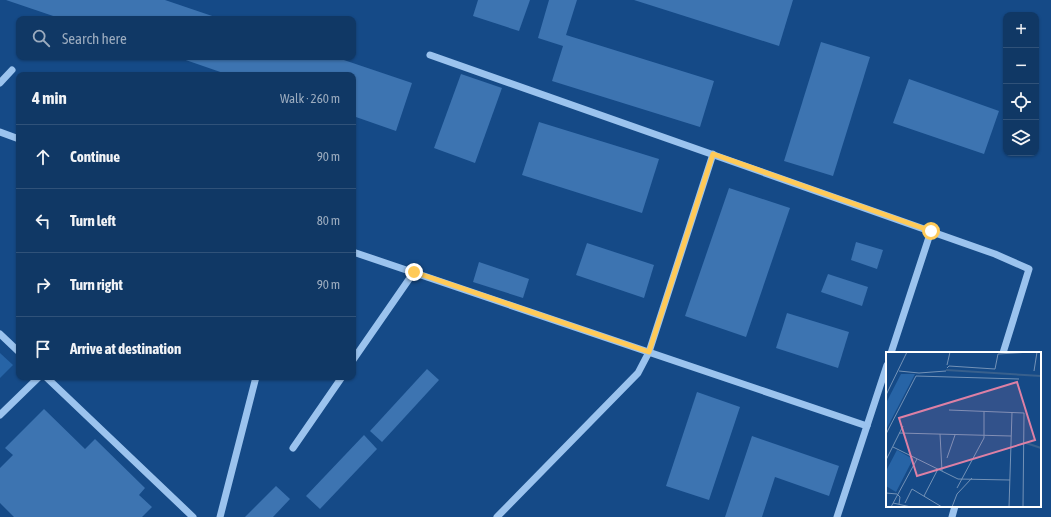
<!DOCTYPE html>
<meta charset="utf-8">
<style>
body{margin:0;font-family:"Asap Condensed",sans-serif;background:#1e436e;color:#f1f3f6}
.controls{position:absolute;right:12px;top:12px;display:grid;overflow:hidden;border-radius:8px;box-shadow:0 1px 3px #0004}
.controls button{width:36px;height:36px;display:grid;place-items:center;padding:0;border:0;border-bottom:1px solid #305279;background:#103865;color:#f1f3f6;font:20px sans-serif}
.stop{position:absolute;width:12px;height:12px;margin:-9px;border:3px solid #ffca58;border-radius:50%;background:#fff}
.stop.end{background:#ffca58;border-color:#fff;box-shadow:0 1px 4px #0008}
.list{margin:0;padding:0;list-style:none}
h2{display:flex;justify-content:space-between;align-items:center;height:52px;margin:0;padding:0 16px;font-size:17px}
h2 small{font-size:13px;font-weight:400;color:#9cacbf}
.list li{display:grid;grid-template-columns:26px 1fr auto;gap:12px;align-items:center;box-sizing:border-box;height:64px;padding:0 16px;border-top:1px solid #305279}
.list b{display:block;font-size:15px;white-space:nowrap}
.list em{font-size:13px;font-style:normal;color:#9cacbf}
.icon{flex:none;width:22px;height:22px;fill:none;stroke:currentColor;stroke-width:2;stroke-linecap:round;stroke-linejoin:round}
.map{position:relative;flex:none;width:1051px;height:517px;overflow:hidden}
.search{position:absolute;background:#103865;box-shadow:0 1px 3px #0004;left:16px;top:16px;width:340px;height:44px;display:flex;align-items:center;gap:10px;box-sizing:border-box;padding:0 14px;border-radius:8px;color:#9cacbf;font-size:15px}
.panel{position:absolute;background:#103865;box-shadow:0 1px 3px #0004;left:16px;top:72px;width:340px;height:308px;border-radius:8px}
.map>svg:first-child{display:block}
.green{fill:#2764a6}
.building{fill:#3d74b1}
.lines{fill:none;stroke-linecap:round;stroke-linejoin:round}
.minor{stroke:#9bc3ee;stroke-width:7}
.route{stroke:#ffca58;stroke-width:5}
.inset-river{fill:none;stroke:#38608d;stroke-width:2}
.inset-road{fill:none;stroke:#7392b7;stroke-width:1}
.view{fill:#dd80a5;fill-opacity:0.15;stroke:#dd80a5;stroke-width:2}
.inset-edge{fill:none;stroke:#fff;stroke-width:2}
</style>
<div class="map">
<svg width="1051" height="517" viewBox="0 0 1051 517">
<rect width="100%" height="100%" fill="#154a87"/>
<path class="green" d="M0,353l13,12 -13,13z"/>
<g class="building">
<path d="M6,0h159l56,19h-159z"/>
<path d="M478,0h52l-11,31 -46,-15z"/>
<path d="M549,0h28l-11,35 148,46 -14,46 -148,-46 11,-35 -25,-8z"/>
<path d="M634,0h159l-14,46z"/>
<path d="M821,42l49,15 -37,119 -49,-15z"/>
<path d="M177,57h158l77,26 -16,48 -43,-15v-41h-124z"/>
<path d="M461,74l41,14 -27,75 -41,-15z"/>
<path d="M909,79l90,32 -15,43 -91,-31z"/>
<path d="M539,122l120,37 -17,54 -120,-38z"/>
<path d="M729,188l61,20 -44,129 -61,-21z"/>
<path d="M856,242l27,8 -6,19 -26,-9z"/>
<path d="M587,243l67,22 -10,33 -68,-23z"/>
<path d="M479,262l50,17 -6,19 -50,-16z"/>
<path d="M828,274l40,13 -6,19 -41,-14z"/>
<path d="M787,313l62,19 -11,36 -62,-20z"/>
<path d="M427,369l12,11 -57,62 -12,-11z"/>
<path d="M697,392l43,15 -31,93 -43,-14z"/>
<path d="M44,409l41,40 10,-10 50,49 -6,7 13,12 -10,10h-128l-14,-14v-35l13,-13 -8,-7z"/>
<path d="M364,435l13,14 -57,60 -14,-13z"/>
<path d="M752,436l87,30 -10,30 -54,-19 -13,40h-37z"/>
<path d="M276,486l14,13 -17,18h-28z"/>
</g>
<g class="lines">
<g class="minor">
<path d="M430,55l565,199 34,15 -26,84"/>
<path d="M0,83l12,-13"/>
<path d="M0,132l19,7"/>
<path d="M353,252l514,174"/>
<path d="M0,334l19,18"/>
<path d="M891,353l40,-122"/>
<path d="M353,360l61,-88"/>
<path d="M46,377l147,140"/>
<path d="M0,415l39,-38"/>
<path d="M293,448l49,-71"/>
<path d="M220,517l36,-140"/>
<path d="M497,517l141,-144 11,-21 64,-198"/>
<path d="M837,517l50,-152"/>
<path d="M952,517l3,-11"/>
</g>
</g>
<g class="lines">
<path class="route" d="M414,272l235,80 64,-198 218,77"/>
</g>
<g transform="translate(886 352)">
<rect width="155" height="155" fill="#154a87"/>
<path d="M15,22h14l-29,56v-27zM11,98l16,9 -17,33 -10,-6v-15z" fill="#2764a6"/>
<path class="inset-river" d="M60,18l95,6M140,91l15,5"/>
<path class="inset-road" d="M61,13l3,-13M61,16l2,-2 46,3 3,-15 33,-2M13,19l20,2 27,-2M148,19l3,-19M0,43l21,-43M63,58l75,3 -1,94M13,81l112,3M0,82l30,-58 103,3M54,82l2,37M7,95l65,32 52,1M61,106l8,-23M0,108l17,-34M71,136l27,-50v-27M0,141l11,1 3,3 -1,7M38,144l14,-27M7,151l18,4M19,151l7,-14 30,18M5,155l26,-48M66,155l5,-13 15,-16M123,155l3,-95"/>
<path class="view" d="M131,30l18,58 -118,36 -18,-58z"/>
<rect width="155" height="155" class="inset-edge"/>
</g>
</svg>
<div class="controls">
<button>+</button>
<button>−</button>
<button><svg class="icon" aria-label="locate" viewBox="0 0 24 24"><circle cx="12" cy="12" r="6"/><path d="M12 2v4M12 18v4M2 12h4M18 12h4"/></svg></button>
<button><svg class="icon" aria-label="layers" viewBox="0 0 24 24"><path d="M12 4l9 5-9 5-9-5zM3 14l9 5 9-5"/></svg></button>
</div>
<div class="stop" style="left:931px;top:231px"></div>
<div class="stop end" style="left:414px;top:272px"></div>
<div class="search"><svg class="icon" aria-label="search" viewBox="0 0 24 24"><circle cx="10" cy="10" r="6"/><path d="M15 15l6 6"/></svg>Search here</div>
<section class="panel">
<h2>4 min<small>Walk · 260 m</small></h2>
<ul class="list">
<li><svg class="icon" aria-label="ahead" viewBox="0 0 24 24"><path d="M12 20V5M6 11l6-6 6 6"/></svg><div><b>Continue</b></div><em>90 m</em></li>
<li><svg class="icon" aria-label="left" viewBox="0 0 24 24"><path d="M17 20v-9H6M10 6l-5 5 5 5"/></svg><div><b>Turn left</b></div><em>80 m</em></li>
<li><svg class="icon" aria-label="right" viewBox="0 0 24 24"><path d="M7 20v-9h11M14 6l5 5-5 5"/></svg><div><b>Turn right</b></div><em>90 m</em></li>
<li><svg class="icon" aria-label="arrive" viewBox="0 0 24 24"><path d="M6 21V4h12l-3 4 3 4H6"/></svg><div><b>Arrive at destination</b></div></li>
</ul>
</section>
</div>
